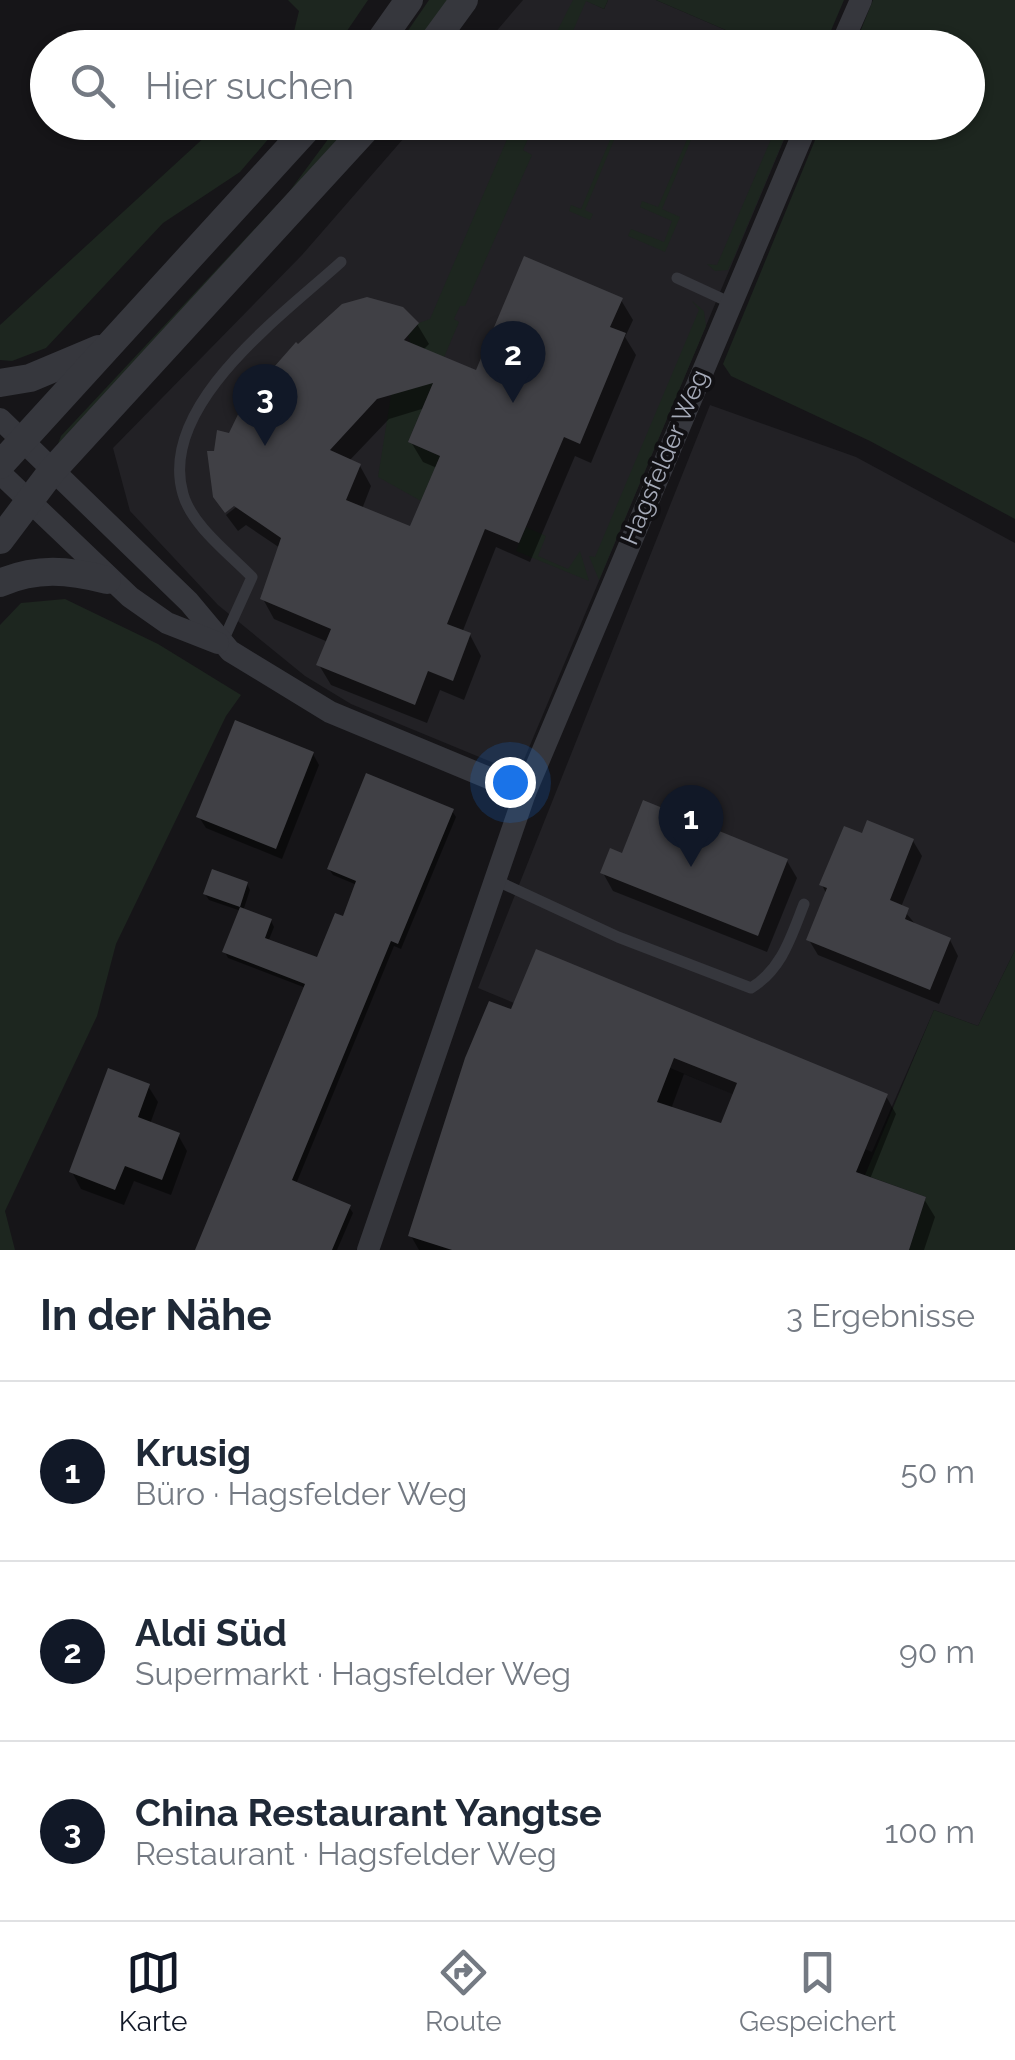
<!DOCTYPE html>
<html lang="de">
<meta charset="utf-8">
<style>
body{margin:0;font-family:Raleway,sans-serif;background:#f6f6f7;color:#1f2937}
.you{position:absolute;left:510px;top:782px;width:35px;height:35px;margin:-25px;border:8px solid #fff;border-radius:50%;background:#1a73e8;box-shadow:0 0 0 15px #1a73e833}
.badge{display:grid;place-items:center;width:65px;height:65px;border-radius:50%;background:#111827;color:#fff;font-size:32px;font-weight:700}
.pin{position:absolute;translate:-50% -82px;filter:drop-shadow(0 2px 5px #0008)}
.pin::after{content:'';position:absolute;top:52px;width:35px;height:30px;background:inherit;clip-path:polygon(0 0,100% 0,50% 100%)}
.list{margin:0;padding:0;list-style:none}
h2{display:flex;justify-content:space-between;align-items:center;height:130px;margin:0;padding:0 40px;font-size:42px}
h2 small{font-size:32px;font-weight:400;color:#747a83}
.list li{display:grid;grid-template-columns:65px 1fr auto;gap:30px;align-items:center;box-sizing:border-box;height:180px;padding:0 40px;border-top:2px solid #e0e1e3}
.list b{display:block;font-size:38px;white-space:nowrap}
.list p{margin:0;font-size:32px;white-space:nowrap;color:#747a83}
.list em{font-size:32px;font-style:normal;color:#747a83}
.icon{flex:none;width:55px;height:55px;fill:none;stroke:currentColor;stroke-width:2;stroke-linecap:round;stroke-linejoin:round}
.map{position:relative;flex:none;width:1015px;height:1250px;overflow:hidden}
.search{position:absolute;background:#fff;box-shadow:0 2px 8px #0004;left:30px;right:30px;top:30px;height:110px;display:flex;align-items:center;gap:25px;box-sizing:border-box;padding:0 35px;border-radius:55px;color:#747a83;font-size:38px}
.sheet{height:670px;background:#fff}
nav{display:flex;justify-content:space-around;align-items:center;box-sizing:border-box;height:140px;border-top:2px solid #e0e1e3;background:#fff;font-size:28px;color:#747a83}
nav a{display:grid;justify-items:center;gap:5px}
nav .on{color:#111827}
.map>svg:first-child{display:block}
.built{fill:#222125}
.green{fill:#1d261f}
.shadow{fill:#0007;fill-rule:evenodd}
.building{fill:#404045;fill-rule:evenodd}
.lines{fill:none;stroke-linecap:round;stroke-linejoin:round}
.service{stroke:#36373d;stroke-width:11}
.minor{stroke:#36373d;stroke-width:22}
.tertiary{stroke:#36373d;stroke-width:28}
.labels{text-anchor:middle;stroke-width:8;stroke-linejoin:round;paint-order:stroke}
.street-label{font-size:25px;fill:#a6abb9;stroke:#111013}
</style>
<div class="map">
<svg width="1015" height="1250" viewBox="0 0 1015 1250">
<rect width="100%" height="100%" fill="#161518"/>
<g class="built">
<path d="M523,0h62l19,9 4,-9h48l109,47 -283,1z"/>
<path d="M417,123h374l-268,639 -17,6 -155,-64 -46,-28 -87,-71 -88,-94 -17,-63 189,-193z"/>
<path d="M710,405l146,52 159,86v407l-37,76 -44,-16 -62,142 -394,-164z"/>
</g>
<g class="green">
<path d="M288,0h80l-32,47 -46,1 9,-37z"/>
<path d="M429,0h25l-34,47 -24,1z"/>
<path d="M573,0h35l-4,9 -18,-8 -20,46h-17z"/>
<path d="M656,0h188l-20,47h-59z"/>
<path d="M873,0h142v519l-145,-78 -139,-65 -8,-12 99,-241 146,-1v-74l-114,-1z"/>
<path d="M221,122l61,1 -42,49 -77,51 -117,125 -34,13 -12,-1v-35z"/>
<path d="M340,123h21l-303,321 3,-8 228,-244z"/>
<path d="M514,123h21l-12,27 9,5 -67,151h-5l-6,13 5,3 -51,120 32,14 -19,45 -43,-24 13,-82 22,-42 -5,-18 11,-12 11,-4z"/>
<path d="M617,123h4l-36,87 8,4 -3,6 -21,-9 2,-6 10,4z"/>
<path d="M694,123h4l-36,86 18,8 -15,35 -37,-16 3,-7 33,13 8,-21 -32,-14 2,-6 16,6z"/>
<path d="M778,123h10v6l-54,128 -6,13 -13,1 -8,-7 10,1z"/>
<path d="M692,301l12,10 2,15 -107,254 -10,-24 6,1 104,-247z"/>
<path d="M526,527l20,9 -8,20 30,13 12,-18 9,30 -73,-30z"/>
<path d="M65,599l93,45 83,51 -15,21 -110,228 -19,72 -92,195 10,39h-15v-625l21,-22z"/>
<path d="M1015,950v300h-106l17,-53 -61,-22 69,-165 44,16z"/>
</g>
<g class="shadow">
<path d="M621,300l12,20 -8,17 11,18 -45,108 -16,-7 -45,106 -34,-15 -34,86 8,2 11,21 -17,44 -24,-10 -13,33 -96,-38 -12,-20 9,-23 -54,-23 -11,-20 17,-51 -34,-23 -8,6 -12,-16 19,-15 -29,-47 14,-17 187,-112 12,20 -6,6 54,23zM425,408l-14,34 12,20 14,6 -26,61 -49,-20 9,-23 -11,-20 -11,-5 40,-42z"/>
<path d="M313,754l6,11 -37,94 -76,-31 -7,-11z"/>
<path d="M452,811l4,6 -55,132 -7,-3 -98,238 53,23 4,6 -16,37h-139l108,-262 -78,-30 -3,-6 16,-41 -32,-11 -4,-6 42,-10 3,6 -7,21 28,10 3,6 -6,15 50,18 26,-41 13,-34 -24,-10 -4,-6z"/>
<path d="M864,837l49,4 9,15 -21,51 15,18 34,15 8,16 -19,48 -121,-49 -9,-15 18,-45 -5,-10z"/>
<path d="M623,856l164,5 10,17 -30,74 -154,-61 -10,-18z"/>
<path d="M513,1013l373,83 10,18 -26,65 54,20 11,18 -11,33h-505l-8,-14zM684,1074l51,21 -12,31 -52,-17z"/>
<path d="M148,1086l10,16 -8,22 28,11 9,16 -16,44 -37,-14 -10,24 -43,-16 -9,-17z"/>
</g>
<g class="building">
<path d="M524,256l99,42 -13,29 16,6 -46,111 -16,-7 -45,106 -34,-14 -38,95 24,9 -18,48 -25,-10 -13,34 -99,-40 15,-36 -71,-30 21,-61 -47,-32 -9,7 -12,-16 -6,-46h7l3,-21 12,3 16,-33 51,-58 2,2 44,-40 25,-7 36,10 16,16 -15,17 72,30zM433,383l-25,59 32,14 -30,70 -64,-26 15,-36 -31,-14 47,-51z"/>
<path d="M235,720l79,32 -38,97 -80,-32z"/>
<path d="M366,773l88,36 -56,135 -7,-3 -99,239 59,25 -19,45h-137l110,-266 -83,-32 18,-45 -37,-13 9,-25 36,13 -8,25 32,12 -7,19 52,19 18,-44 8,3 13,-35 -29,-12z"/>
<path d="M643,800l145,59 -30,77 -158,-63 10,-25 12,5z"/>
<path d="M867,820l47,19 -24,61 19,8 -4,11 46,19 -21,52 -124,-50 21,-52 -8,-3 25,-59 18,7z"/>
<path d="M536,949l352,145 -32,78 70,25 -17,53h-457l-44,-14 57,-178 24,-57 22,8zM674,1058l63,25 -16,40 -64,-21z"/>
<path d="M108,1068l42,16 -12,33 42,16 -18,47 -37,-14 -10,24 -46,-18z"/>
</g>
<g class="lines">
<g class="service">
<path d="M677,278l52,24"/>
<path d="M223,641l29,-64c-22,-23 -60,-51 -69,-83 -26,-89 101,-180 158,-232"/>
<path d="M493,879l125,58 133,51c31,-19 40,-51 53,-84"/>
</g>
<g class="minor">
<path d="M840,48l21,-48"/>
<path d="M0,419l189,183 41,49 100,61 195,81"/>
<path d="M0,473l130,124 37,26 51,20"/>
<path d="M368,1250l157,-457 283,-671"/>
</g>
<g class="tertiary">
<path d="M375,48l34,-48"/>
<path d="M429,48l35,-48"/>
<path d="M0,383l30,-5 69,-29"/>
<path d="M0,465l313,-343"/>
<path d="M0,540l52,-69 320,-349"/>
<path d="M0,583c36,-16 69,-13 107,-3"/>
</g>
</g>
<g class="labels">
<g class="street-label">
<text transform="translate(664 457) rotate(-67)" y="9">Hagsfelder Weg</text>
</g>
</g>
</svg>
<div class="you"></div>
<div class="pin badge" style="left:691px;top:867px">1</div>
<div class="pin badge" style="left:513px;top:403px">2</div>
<div class="pin badge" style="left:265px;top:446px">3</div>
<div class="search"><svg class="icon" aria-label="search" viewBox="0 0 24 24"><circle cx="10" cy="10" r="6"/><path d="M15 15l6 6"/></svg>Hier suchen</div>
</div>
<section class="sheet">
<h2>In der Nähe<small>3 Ergebnisse</small></h2>
<ul class="list">
<li><span class="badge">1</span><div><b>Krusig</b><p>Büro · Hagsfelder Weg</p></div><em>50 m</em></li>
<li><span class="badge">2</span><div><b>Aldi Süd</b><p>Supermarkt · Hagsfelder Weg</p></div><em>90 m</em></li>
<li><span class="badge">3</span><div><b>China Restaurant Yangtse</b><p>Restaurant · Hagsfelder Weg</p></div><em>100 m</em></li>
</ul>
</section>
<nav>
<a class="on"><svg class="icon" aria-label="map" viewBox="0 0 24 24"><path d="M3 6l6-2 6 2 6-2v14l-6 2-6-2-6 2zM9 4v14M15 6v14"/></svg>Karte</a>
<a><svg class="icon" aria-label="directions" viewBox="0 0 24 24"><path d="M12 3l9 9-9 9-9-9zM9 14v-3h6M13 9l2 2-2 2"/></svg>Route</a>
<a><svg class="icon" aria-label="saved" viewBox="0 0 24 24"><path d="M7 4h10v16l-5-4-5 4z"/></svg>Gespeichert</a>
</nav>
